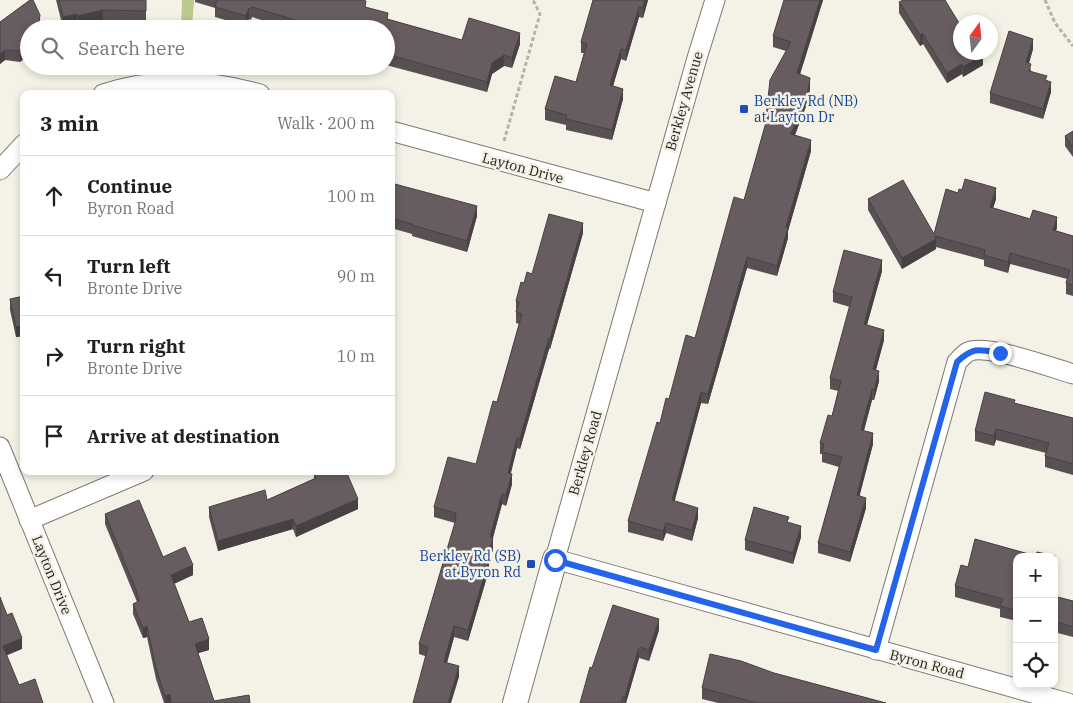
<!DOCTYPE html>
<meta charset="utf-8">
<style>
body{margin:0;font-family:"IBM Plex Serif",serif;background:#f6f6f6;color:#202124}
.controls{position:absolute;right:15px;bottom:15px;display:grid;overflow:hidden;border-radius:10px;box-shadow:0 2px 8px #0003}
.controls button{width:45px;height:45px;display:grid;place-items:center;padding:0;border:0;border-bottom:1px solid #e0e0e0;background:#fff;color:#202124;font:25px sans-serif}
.compass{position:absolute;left:953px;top:15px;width:45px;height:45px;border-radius:50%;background:#fff;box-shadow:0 2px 8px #0003;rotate:15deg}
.stop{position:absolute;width:15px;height:15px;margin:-11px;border:4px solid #2563eb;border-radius:50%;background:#fff}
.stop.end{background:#2563eb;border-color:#fff;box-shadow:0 1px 5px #0008}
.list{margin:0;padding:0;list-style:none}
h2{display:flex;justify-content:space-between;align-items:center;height:65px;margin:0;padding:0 20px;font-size:21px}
h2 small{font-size:16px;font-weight:400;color:#757577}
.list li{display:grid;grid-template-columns:32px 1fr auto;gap:15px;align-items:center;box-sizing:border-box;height:80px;padding:0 20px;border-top:1px solid #e0e0e0}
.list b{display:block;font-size:19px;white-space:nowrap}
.list p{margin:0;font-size:16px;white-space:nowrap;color:#757577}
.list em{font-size:16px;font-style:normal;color:#757577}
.icon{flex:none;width:28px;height:28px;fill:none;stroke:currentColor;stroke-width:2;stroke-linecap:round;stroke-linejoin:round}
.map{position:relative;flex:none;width:1073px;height:703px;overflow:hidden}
.search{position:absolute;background:#fff;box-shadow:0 2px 8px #0003;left:20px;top:20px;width:375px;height:55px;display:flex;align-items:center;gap:12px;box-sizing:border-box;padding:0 18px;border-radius:28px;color:#757577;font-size:19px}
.panel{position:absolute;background:#fff;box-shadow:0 2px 8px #0003;left:20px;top:90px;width:375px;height:385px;border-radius:10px}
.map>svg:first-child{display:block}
.forest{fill:#bbc98e}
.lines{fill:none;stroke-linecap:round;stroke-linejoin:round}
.minor-casing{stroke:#7b786f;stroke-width:21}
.tertiary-casing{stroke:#7b786f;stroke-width:26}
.path{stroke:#b4b2a9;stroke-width:3;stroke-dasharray:4 2.5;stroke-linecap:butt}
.minor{stroke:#fff;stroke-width:19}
.tertiary{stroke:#fff;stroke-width:24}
.wall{fill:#595053}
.shaded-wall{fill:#484144}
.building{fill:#675d61;stroke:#484144}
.route{stroke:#2563eb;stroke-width:6}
.transit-dot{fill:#1a4fb4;stroke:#f4f1e6;stroke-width:2}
.labels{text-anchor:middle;stroke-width:5;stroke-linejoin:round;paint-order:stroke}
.street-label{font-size:14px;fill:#23221e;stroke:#f4f1e6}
.transit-label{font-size:14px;fill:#164399;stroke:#f4f1e6;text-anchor:start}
</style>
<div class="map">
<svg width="1073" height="703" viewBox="0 0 1073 703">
<rect width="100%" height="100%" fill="#f4f1e6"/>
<path class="forest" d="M182,0h12l-2,29h-11z"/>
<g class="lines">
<g class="minor-casing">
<g id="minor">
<path d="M715,0l-18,58 -142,501 513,144"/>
<path d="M103,94c52,-17 105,-15 157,0"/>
<path d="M391,131l265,72"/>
<path d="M0,170l24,-26"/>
<path d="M0,447l104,256"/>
<path d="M29,520l115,-49"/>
<path d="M876,650l81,-288c3,-3 7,-8 11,-10 17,-9 85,16 105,22"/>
</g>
</g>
<g class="tertiary-casing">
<path id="tertiary" d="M515,703l40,-144"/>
</g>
<g class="path">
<path d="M1045,0l10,23 18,23"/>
<path d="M504,141l36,-127 -7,-14"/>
</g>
<use href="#minor" class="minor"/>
<use href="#tertiary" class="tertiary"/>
</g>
<g class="wall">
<path d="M56,0h90v22l-43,-1 -25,5 -1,-1 -14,3z"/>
<path d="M195,0h167l4,7 22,12 74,21 58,4 -8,24 -8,-2 -12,8 -5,18 -101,-27v-36h-96l-38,-12 -1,3 -2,-1 -3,7 -31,-9v-9l-20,-6z"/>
<path d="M593,0h55l-5,18 -4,-1 -13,44 -5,-2 -8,27 10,13 -11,41 -46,-10v-5l-21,-5v-11l31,-27 8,-29h-3v-11z"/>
<path d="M784,0h39l-23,74 10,15 -2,12 -13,34 16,16 -23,80v7l-11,38 -30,-8 -39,136 -7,-1 -27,98 24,17 -6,23 -26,-8 -3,8 -35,-9v-11l32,-98 35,-85 49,-138 42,-149 -13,-4v-11z"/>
<path d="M899,2l84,63 -20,12 -1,-3 -15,9 -24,-39 -3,2 -21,-33z"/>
<path d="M0,22l40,3 -1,4h-10l-9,33 -15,-2 -5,4z"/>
<path d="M1033,49l-4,14 2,8 16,9 4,12 -8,27 -53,-16v-10z"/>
<path d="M1073,131v26l-8,-11v-10z"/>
<path d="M391,183l86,33 -10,36 -55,-16v-2l-21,-6z"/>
<path d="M958,193l38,6 -3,9 64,19 -1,4 17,5v60l-7,-2v-11l1,-4 -57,-15 -2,9 -24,-7v-6l-48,-13v2l-34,20 -34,-59v-11l66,35z"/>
<path d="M583,233l-33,116h-1l-29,100 -3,-1 -6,25 1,11 -6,22 -4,-2 -9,34v11l-4,14v7l-21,71 -14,-4 -7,26 12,14 -34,-21 -6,-2v-10l36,-121 -21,-6v-10l42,-43 21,-62 22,-78 -3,-1v-22l8,-18 8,-9z"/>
<path d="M882,271l-15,54 17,15 -8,30 3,11 -5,19h-2l-8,31 9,13 -14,52 7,12 -16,54 -32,-9v-10l21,-76 -17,-5v-8h-2v-11l12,-27 6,-25 -8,-2v-11l20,-71 -17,-5v-10z"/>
<path d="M24,296v40l-8,1 -6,-27v-11z"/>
<path d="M1015,403l58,15v57l-28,-8v-11l1,-3 -50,-13 -2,6 -19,-5v-10z"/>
<path d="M314,474l44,35 -62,28 -3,-8 -75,22 -9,-34v-10l58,-7 47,-21z"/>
<path d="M105,514l58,43 30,18 -19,9 15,38 20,28 -11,3 16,48 36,2h-86l-8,-24 -9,-42 -4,1 -10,-24v-10l4,-2 -32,-78z"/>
<path d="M789,523l12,14 -8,27 -48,-14v-10z"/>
<path d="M975,539l61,17 1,-4 18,4 -1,13v-12h-37v64l-17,-4v-8l-45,-12v-11l6,-21 7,2z"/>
<path d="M1054,596l19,5v36l-19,-5z"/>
<path d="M659,630l-10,31 -10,-3 -13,45h-46z"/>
<path d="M774,673l112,30h-168l-16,-4v-11z"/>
</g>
<g class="shaded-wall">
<path d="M645,0h3l-5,18v-10z"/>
<path d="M820,0h3l-26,84v-11z"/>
<path d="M639,7v10l-13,44v-11z"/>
<path d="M249,8v11l-3,7v-10z"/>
<path d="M103,10v11l-25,5v-10z"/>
<path d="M77,14v11l-14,3v-11z"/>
<path d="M520,33v11l-8,24v-10z"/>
<path d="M923,34v10l-3,2v-11z"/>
<path d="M1033,39v10l-7,24v-11z"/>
<path d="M29,44v11l-9,7v-11z"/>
<path d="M621,49v10l-11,37v-11z"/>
<path d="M5,50v10l-5,4v-10z"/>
<path d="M504,55v11l-12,8 -5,18v-10l5,-19z"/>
<path d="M983,55v10l-20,12v-10z"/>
<path d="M962,64v10l-15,9v-10z"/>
<path d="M810,78v11l-2,12 -17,44v-11z"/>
<path d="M1051,82v10l-8,27v-10z"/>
<path d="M623,89v10l-11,41v-10z"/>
<path d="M811,140v11l-23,80v7l-11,38v-10l9,-39z"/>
<path d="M996,188v11l-6,19v-11z"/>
<path d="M477,206v10l-10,36v-11z"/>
<path d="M1057,217v10l-4,14v-11z"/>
<path d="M583,223v10l-33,116v-10z"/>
<path d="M936,239v10l-34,20v-11z"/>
<path d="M1010,253v11l-2,9v-11z"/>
<path d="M747,257v11l-39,136v-10z"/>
<path d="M882,260v11l-18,64v-11z"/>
<path d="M24,325v11l-8,1v-10z"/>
<path d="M884,330v10l-11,40v-11z"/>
<path d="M549,338v11l-29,100v-11z"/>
<path d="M879,371v10l-5,19v-10z"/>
<path d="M872,389v11l-11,40v-10z"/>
<path d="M701,392v11l-29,108v-11l6,-23z"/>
<path d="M996,429v11l-2,6v-10z"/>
<path d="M873,433v11l-16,62v-11z"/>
<path d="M517,438v10l-9,35v-10z"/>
<path d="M512,474v10l-6,22v-11z"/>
<path d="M502,494v10l-12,44v-11z"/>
<path d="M866,498v10l-16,54v-10z"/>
<path d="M358,499v10l-62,28v-11z"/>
<path d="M698,508v10l-6,23v-11z"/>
<path d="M293,519v10l-75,22v-10z"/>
<path d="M666,523v10l-3,8v-10z"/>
<path d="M801,526v11l-8,27v-11z"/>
<path d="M493,538v11l-4,14v7l-21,71v-11z"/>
<path d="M193,565v10l-22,10v-10z"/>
<path d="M659,619v11l-10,31v-11z"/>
<path d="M147,626v11l-4,1v-10z"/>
<path d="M454,626v11l-10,36v-11z"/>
<path d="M22,638v11l-19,8v-11z"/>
<path d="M209,639v11l-14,4v-10z"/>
<path d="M639,647v11l-13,45h-1v-6z"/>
<path d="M459,666v11l-8,26h-3z"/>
<path d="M170,694v9h-5v-7z"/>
</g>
<g class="building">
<path d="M30,0h3l7,15 -2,14h-9v15l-9,7 -15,-1 -5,4v-32z"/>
<path d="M59,0h87v11l-43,-1 -25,6 -1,-2 -14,3z"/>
<path d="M217,0h145l4,1 -1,6 23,6 -1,6 75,21 7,-22 51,15 -8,25 -8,-3 -12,8 -5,19 -101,-28 1,-3 -1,-1v-21h-61l-73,-22 -1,2 -2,-1 -3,8 -31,-9z"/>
<path d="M593,0h52l-2,8 -4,-1 -13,43 -5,-1 -11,36 13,4 -11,41 -46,-11 1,-4 -22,-6 10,-33 21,6 11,-38 -6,-2z"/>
<path d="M784,0h36l-23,73 13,5 -2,13 -17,43 20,6 -25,87 2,1 -11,38 -30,-9 -39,137 -7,-2 -29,108 26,8 -6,22 -26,-7 -3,8 -35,-10 29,-99 3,1 6,-25 3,1 17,-64 9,3 39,-141 10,3 21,-74 5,-46 21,-38 -18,-6z"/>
<path d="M903,0h42l14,23 3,-2 1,1h-3v30h22l1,3 -20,12 -1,-3 -15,9 -24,-39 -3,1 -21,-33z"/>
<path d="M1009,31l24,8 -7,23 5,2 -2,7 18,5 -2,4 6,2 -8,27 -53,-16z"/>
<path d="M1073,131v16l-8,-11z"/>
<path d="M965,179l31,9 -6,19 40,12 3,-9 24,7 -4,13 20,6v49l-7,-2 4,-13 -60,-17 -2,9 -24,-7 1,-5 -50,-14 1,3 -34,19 -34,-59 35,-19 31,54 12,-45 12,4 1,-4 3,1z"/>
<path d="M391,183l86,23 -10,35 -55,-16v-1l-21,-6z"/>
<path d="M549,214l34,9 -33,116 -1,-1 -29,100h-3l-9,35 4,1 -6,21 -4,-1 -12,43 3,1 -6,21 2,1 -21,70 -14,-4 -10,36 15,4 -11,37h-35l15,-56 -9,-3 37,-125h-1l1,-6 -22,-6 14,-50 28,7 17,-63 4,1 25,-88 -6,-2 3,-10 -3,-1 5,-19 3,1 3,-11 5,2z"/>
<path d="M844,250l38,10 -18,64 20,6 -11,39 6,2 -5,19 -2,-1 -11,41 12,3 -16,62 9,3 -16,54 -32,-9 24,-86 -20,-5 2,-8 -4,-1 8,-28 4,1 9,-35 -11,-3 22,-81 -19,-5z"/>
<path d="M24,296v29l-8,2 -6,-28z"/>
<path d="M985,392l30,8 -1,3 59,15v46l-28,-8 4,-13 -53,-14 -2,7 -19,-5z"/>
<path d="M319,471h27l12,28 -62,27 -3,-7 -75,22 -9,-34 56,-17 2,10 49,-22 -2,-4z"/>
<path d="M139,500l24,57 22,-10 8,18 -22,10 18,47 13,-4 7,21 -14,5 19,57 35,-6 1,8h-79l-1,-9 -5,2 -9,-28 -9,-42 -4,2 -10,-24 6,-3 -3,-11 -31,-76z"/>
<path d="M754,507l35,10 -2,5 14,4 -8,27 -48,-13z"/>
<path d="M975,539l61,17 1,-4 18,4 -1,3v-2h-37v54l-17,-5 3,-7 -48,-13 6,-21 7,2z"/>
<path d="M1054,596l19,5v26l-19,-6z"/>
<path d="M0,597l7,18 5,-2 10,25 -19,8 16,39 16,-6 8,24h-43z"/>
<path d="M613,605l46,14 -10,31 -10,-3 -14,50 -2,-1 -2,7h-41l10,-36 2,1z"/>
<path d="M710,654l31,7 33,12 112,30h-129l-55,-15z"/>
</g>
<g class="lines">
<path class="route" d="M555,560l321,90 81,-288c16,-15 21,-13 43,-9"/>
</g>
<g class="transit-dot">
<rect x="739" y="104" width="10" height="10" rx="2.5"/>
<rect x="526" y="559" width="10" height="10" rx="2.5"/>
</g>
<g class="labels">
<g class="street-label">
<text transform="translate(684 101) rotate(-74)" y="5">Berkley Avenue</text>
<text transform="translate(523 168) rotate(15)" y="5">Layton Drive</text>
<text transform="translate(585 453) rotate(-74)" y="5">Berkley Road</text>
<text transform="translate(52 575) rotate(68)" y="5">Layton Drive</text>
<text transform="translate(927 664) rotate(15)" y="5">Byron Road</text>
</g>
<g class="transit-label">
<text x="754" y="106">Berkley Rd (NB)<tspan x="754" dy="16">at Layton Dr</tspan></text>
<text x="521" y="561" text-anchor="end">Berkley Rd (SB)<tspan x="521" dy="16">at Byron Rd</tspan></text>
</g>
</g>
</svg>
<div class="controls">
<button>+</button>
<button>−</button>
<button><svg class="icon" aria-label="locate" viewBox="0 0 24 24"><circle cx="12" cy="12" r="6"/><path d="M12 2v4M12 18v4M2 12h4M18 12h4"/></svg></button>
</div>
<svg class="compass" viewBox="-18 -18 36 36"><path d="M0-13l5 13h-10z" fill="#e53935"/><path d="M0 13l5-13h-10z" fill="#757577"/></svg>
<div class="stop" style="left:555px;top:560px"></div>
<div class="stop end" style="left:1000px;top:353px"></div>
<div class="search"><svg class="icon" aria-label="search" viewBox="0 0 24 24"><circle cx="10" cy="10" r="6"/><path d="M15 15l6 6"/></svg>Search here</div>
<section class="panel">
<h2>3 min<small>Walk · 200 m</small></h2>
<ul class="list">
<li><svg class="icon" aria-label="ahead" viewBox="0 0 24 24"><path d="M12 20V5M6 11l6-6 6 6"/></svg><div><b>Continue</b><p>Byron Road</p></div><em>100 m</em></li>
<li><svg class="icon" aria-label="left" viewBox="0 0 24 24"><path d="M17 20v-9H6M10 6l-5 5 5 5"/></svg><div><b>Turn left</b><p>Bronte Drive</p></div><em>90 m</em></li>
<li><svg class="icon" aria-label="right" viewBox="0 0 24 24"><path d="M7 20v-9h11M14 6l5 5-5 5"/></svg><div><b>Turn right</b><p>Bronte Drive</p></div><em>10 m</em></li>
<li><svg class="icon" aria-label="arrive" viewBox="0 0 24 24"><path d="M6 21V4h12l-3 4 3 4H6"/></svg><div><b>Arrive at destination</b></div></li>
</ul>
</section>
</div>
